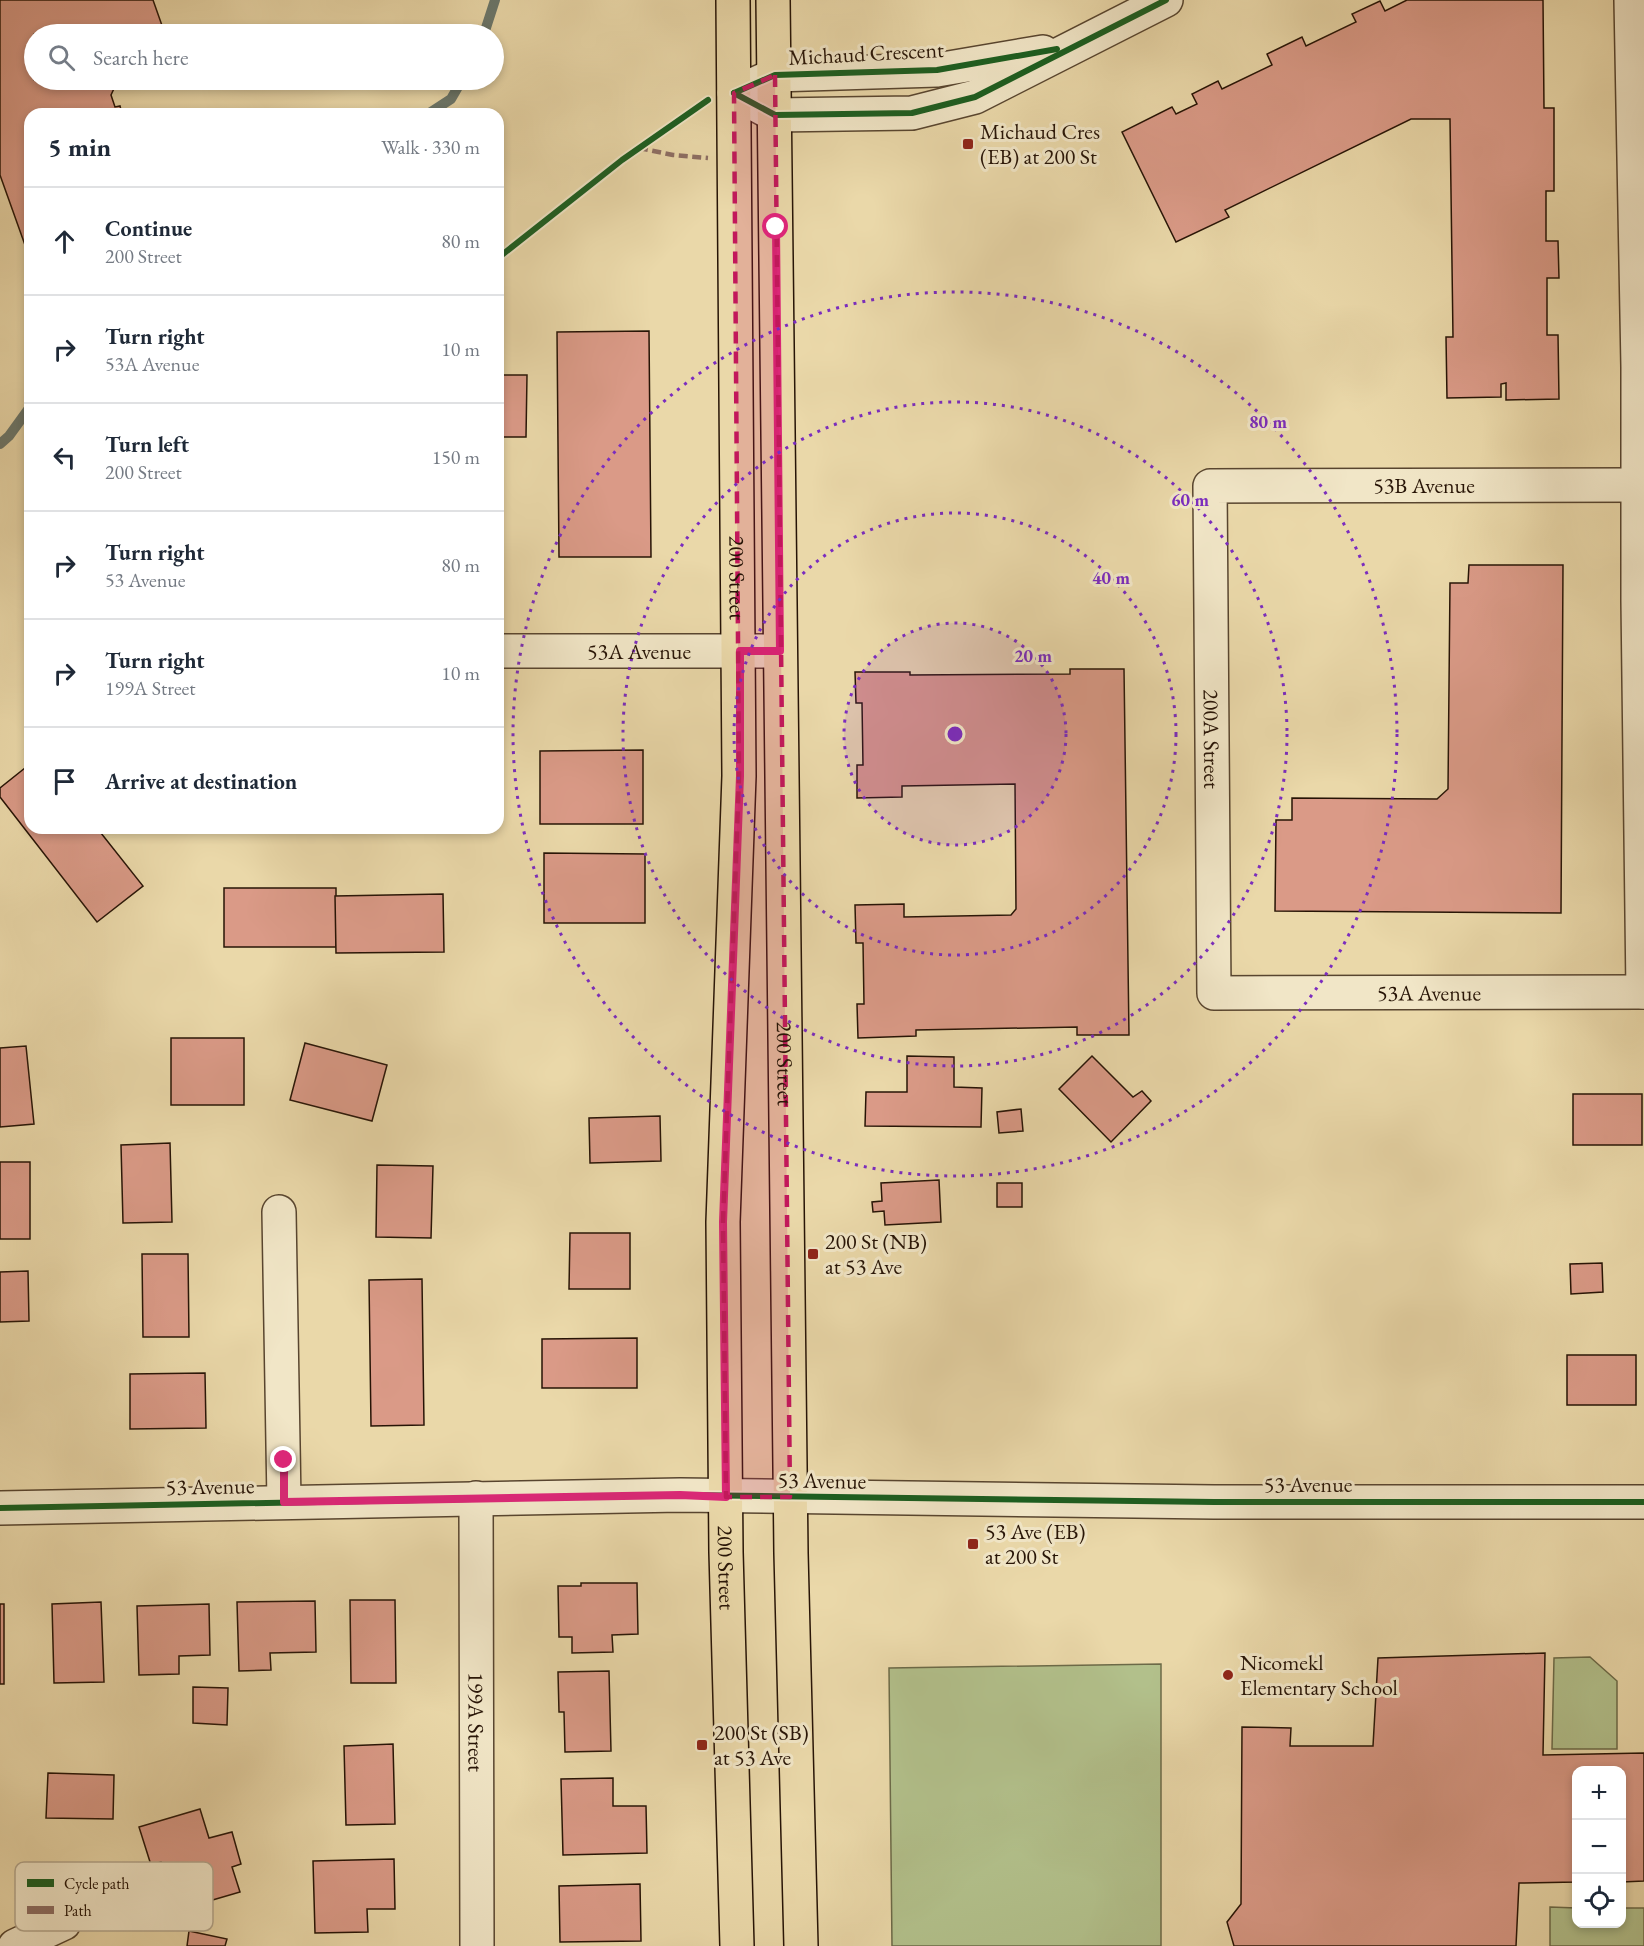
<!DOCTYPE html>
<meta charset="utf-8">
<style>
body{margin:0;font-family:"EB Garamond",serif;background:#f6f6f7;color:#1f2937}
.controls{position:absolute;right:18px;bottom:18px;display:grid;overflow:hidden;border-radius:12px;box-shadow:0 3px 9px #0003}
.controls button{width:54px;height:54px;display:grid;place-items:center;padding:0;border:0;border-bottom:2px solid #e0e1e3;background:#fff;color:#1f2937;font:30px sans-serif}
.stop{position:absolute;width:18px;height:18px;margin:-14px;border:4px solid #db2777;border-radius:50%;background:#fff}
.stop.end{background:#db2777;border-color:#fff;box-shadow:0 2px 6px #0008}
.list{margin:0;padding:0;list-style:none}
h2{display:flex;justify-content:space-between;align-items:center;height:78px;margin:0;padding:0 24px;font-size:26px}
h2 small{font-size:20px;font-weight:400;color:#747a83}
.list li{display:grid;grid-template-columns:39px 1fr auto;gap:18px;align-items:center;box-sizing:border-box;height:108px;padding:0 24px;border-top:2px solid #e0e1e3}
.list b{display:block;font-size:22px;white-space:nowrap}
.list p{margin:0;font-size:20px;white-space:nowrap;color:#747a83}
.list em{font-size:20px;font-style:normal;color:#747a83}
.icon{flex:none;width:33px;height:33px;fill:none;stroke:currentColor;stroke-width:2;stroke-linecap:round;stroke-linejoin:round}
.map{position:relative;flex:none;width:1644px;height:1946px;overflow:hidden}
.search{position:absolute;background:#fff;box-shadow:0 3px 9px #0003;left:24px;top:24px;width:480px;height:66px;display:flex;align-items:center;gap:15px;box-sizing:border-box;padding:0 21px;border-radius:33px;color:#747a83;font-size:22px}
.panel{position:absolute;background:#fff;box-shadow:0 3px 9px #0003;left:24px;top:108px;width:480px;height:726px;border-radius:18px}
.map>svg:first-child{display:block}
.green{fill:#b2c08b;stroke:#6c6a48;stroke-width:1.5}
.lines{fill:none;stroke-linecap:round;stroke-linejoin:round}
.stream{stroke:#6b776b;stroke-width:10}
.building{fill:#da9a87;stroke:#271406;stroke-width:1.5}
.minor-casing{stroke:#58452f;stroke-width:36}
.major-casing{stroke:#271406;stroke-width:36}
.minor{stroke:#f1e6c7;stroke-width:33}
.major{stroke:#ead8a9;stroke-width:33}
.quiet{stroke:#8d6e63;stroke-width:4.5;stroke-dasharray:9 4.5;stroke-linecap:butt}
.cycleway-casing{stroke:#f1e6c7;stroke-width:10}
.cycleway{stroke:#1b5e20;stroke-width:6}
.route{stroke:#db2777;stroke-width:8}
.marked{fill:#c2185b;fill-opacity:0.2;stroke:#c2185b;stroke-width:4.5;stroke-dasharray:12 8;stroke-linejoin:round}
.ring{fill:none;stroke:#7b2cbf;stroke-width:3;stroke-dasharray:3 6}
.poi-dot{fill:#8f2418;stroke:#f1e6c7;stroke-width:2}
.labels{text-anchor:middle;stroke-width:6;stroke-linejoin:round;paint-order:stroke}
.street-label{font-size:22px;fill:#271406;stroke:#f1e6c7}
.poi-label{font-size:22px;fill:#271406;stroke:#f1e6c7;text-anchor:start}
.key{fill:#f1e6c7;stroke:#b4a78d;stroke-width:1.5}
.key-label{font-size:16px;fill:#271406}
.centre{fill:#7b2cbf;stroke:#f1e6c7;stroke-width:3}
.ring-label{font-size:18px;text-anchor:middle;font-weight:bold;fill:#7b2cbf;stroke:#f1e6c7;stroke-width:6;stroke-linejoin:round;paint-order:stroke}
</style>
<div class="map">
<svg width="1644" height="1946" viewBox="0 0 1644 1946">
<rect width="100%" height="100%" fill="#ead8a9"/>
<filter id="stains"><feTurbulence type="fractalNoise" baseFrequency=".00333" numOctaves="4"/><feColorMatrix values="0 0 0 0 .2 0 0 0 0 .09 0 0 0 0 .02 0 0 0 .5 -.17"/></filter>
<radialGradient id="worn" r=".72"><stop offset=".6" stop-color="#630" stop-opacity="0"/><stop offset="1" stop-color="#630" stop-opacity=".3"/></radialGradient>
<g class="green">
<path d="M1590,1657l27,24v68h-65l2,-91z"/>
<path d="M1161,1664v282h-269l-3,-278z"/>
<path d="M1550,1907l26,1v16h46v-16h22v38h-94z"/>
</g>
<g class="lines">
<g class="stream">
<path d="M484,34l11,-34"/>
<path d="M428,114l23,-15 11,-19"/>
<path d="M0,444l9,-8 21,-29"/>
</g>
</g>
<g class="building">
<path d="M0,0h153l12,34h-131v46h84l-7,15 4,12 5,-1 2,8h-92v145l-30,-84z"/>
<path d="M1407,0h136l1,108h10v83h-8v50h12l1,37h-12v57h11l1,64 -53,1v-17l-5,1v13l-54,1 -1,-61h7l-3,-218h-39l-186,91 4,7 -53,25 -54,-110 50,-25 4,7 21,-10 -5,-10 26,-13 4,8 50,-24 -5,-11 35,-17 4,9 50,-24 -4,-8 28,-13 5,10z"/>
<path d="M649,331l2,226h-92l-2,-225z"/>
<path d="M498,375h29l-1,62h-28z"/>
<path d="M1469,565h94l-2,348 -286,-2 1,-91h16v-22l145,1 11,-10 2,-206h18z"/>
<path d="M1070,669h54l5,366h-52v-8l-161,3v6l-58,2 -1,-34h7l-1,-61h-7l-1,-38 49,-1v13l107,-2 5,-6 -1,-125 -113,2v11l-45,1v-33h6l-1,-62h-6l-1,-31h55v3l160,-1z"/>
<path d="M643,750v74h-103v-73z"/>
<path d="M30,764v64h67l46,58 -46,36 -97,-125v-9z"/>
<path d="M544,853l101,1v69h-101z"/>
<rect x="224" y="888" width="112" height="59"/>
<path d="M443,894l1,58 -108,1 -1,-57z"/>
<rect x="171" y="1038" width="73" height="67"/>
<path d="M305,1043l82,22 -15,56 -82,-21z"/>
<path d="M26,1046l8,78 -34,3v-79z"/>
<path d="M907,1056l47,1v30l28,1 -1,39 -116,-1 1,-34h41z"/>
<path d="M1092,1056l41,41 9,-6 9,10 -40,41 -52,-53z"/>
<rect x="1573" y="1094" width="69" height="51"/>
<path d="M1021,1109l2,22 -24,2 -2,-21z"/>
<path d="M660,1116l1,45 -71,2 -1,-45z"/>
<path d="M170,1143l2,79 -49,1 -2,-78z"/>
<rect x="0" y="1162" width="30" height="77"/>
<path d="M377,1165l56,1 -2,72 -55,-1z"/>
<path d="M939,1180l2,42 -56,3 -1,-14 -11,1 -1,-10 10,-1 -1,-18z"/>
<rect x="997" y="1183" width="25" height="24"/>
<path d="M570,1233h60v56h-61z"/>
<path d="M142,1254h46l1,83h-46z"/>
<path d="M1602,1263l1,29 -32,2 -1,-30z"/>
<path d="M28,1271l1,50 -29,1v-50z"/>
<path d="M422,1279l2,146 -53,1 -2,-146z"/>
<path d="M637,1338v50h-95v-49z"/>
<rect x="1567" y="1355" width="69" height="50"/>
<path d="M205,1373l1,55 -76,1v-55z"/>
<path d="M581,1583h56l1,51 -26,1 1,17 -41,1v-16h-13l-1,-51h23z"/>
<path d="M350,1600h45l1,83h-45z"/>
<path d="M315,1601l1,51 -46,1 1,17 -32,1 -2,-69z"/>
<path d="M101,1602l3,80 -50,1 -2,-79z"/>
<rect x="0" y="1604" width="4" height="80"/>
<path d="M209,1604l1,51 -31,1v18l-40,1 -2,-69z"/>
<path d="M1545,1653l-2,102 101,-2v128l-22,1v-112h-46v112l-57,1 -3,63h-282l-7,-24 14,-18 1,-177 49,1 -1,18h83l5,-88z"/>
<path d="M609,1671l2,80 -46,1 -1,-40h-5l-1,-40z"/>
<path d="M193,1687l35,1 -1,37 -34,-2z"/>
<path d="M393,1744l2,80 -49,1 -2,-79z"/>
<path d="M48,1773l66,2 -1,44 -67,-1z"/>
<path d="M613,1778v28h33l1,47 -84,2 -2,-76z"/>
<path d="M200,1809l9,29 23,-6 9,32 -9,3 8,25 -48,14 -5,-20 -17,5 -9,-29 -10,3 -12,-38z"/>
<path d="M394,1859l1,50h-28l1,23 -53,1 -2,-72z"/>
<path d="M640,1884l1,57 -81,1 -1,-56z"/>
<path d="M189,1931l38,8 -2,7h-38z"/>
</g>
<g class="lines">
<g class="minor-casing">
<g id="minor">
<path d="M1631,0l7,367v234l5,391"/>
<path d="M748,87l27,-12 162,-5 106,-18"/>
<path d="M734,93l41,22 137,-2 63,-16 191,-97"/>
<path id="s1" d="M1638,485l-428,1 4,507 430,-1"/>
<path id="s2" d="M498,651h282"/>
<path d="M279,1212l5,290"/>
<path id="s3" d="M476,1498l1,448"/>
<path d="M0,1508l680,-13 534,7h430"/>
<path d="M15,1946l49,-23"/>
</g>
</g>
<g class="major-casing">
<g id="major">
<path id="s4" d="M733,0l6,776 -16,446 3,330 11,394"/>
<path id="s5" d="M773,0l18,1553 10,393"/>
</g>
</g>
<use href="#minor" class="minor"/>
<use href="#major" class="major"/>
<path class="quiet" d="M639,148l34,7 35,3"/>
<g class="cycleway-casing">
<g id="cycleway">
<path d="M734,93l41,22 137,-2 63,-16 191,-97"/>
<path d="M734,93l41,-18 162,-5 120,-21"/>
<path d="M498,258l124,-98 86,-60"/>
<path d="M0,1508l680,-13 534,7h430"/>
</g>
</g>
<use href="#cycleway" class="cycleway"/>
</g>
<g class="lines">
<path class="route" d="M284,1460v42l396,-7 46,2 -3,-275 17,-446v-125h40l-4,-424"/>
</g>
<path class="marked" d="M775,75l15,1422h-64l-3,-275 16,-446 -5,-683z"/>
<circle cx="955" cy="734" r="111" fill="#7b2cbf" fill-opacity=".12"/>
<g class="ring">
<circle cx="955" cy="734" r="111"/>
<circle cx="955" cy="734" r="221"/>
<circle cx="955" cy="734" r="332"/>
<circle cx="955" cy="734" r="442"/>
</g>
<g class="poi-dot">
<rect x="962" y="138" width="12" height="12" rx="3"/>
<rect x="807" y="1248" width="12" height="12" rx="3"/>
<rect x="967" y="1538" width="12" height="12" rx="3"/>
<circle cx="1228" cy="1675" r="6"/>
<rect x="696" y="1739" width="12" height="12" rx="3"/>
</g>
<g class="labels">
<g class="street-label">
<text transform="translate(866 53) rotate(-3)" y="8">Michaud Crescent</text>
<text x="1424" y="493">53B Avenue</text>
<text dy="8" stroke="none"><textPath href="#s4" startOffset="578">200 Street</textPath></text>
<text dy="8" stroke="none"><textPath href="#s2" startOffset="141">53A Avenue</textPath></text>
<text dy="8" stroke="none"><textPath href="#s1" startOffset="681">200A Street</textPath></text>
<text dy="8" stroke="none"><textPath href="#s1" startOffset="1150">53A Avenue</textPath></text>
<text dy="8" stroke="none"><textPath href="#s5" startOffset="1064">200 Street</textPath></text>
<text transform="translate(822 1480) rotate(1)" y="8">53 Avenue</text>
<text x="1308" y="1492">53 Avenue</text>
<text transform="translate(210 1486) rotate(-1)" y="8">53 Avenue</text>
<text dy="8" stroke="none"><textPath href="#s4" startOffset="1568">200 Street</textPath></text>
<text dy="8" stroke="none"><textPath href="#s3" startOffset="224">199A Street</textPath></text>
</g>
<g class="poi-label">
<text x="980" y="139">Michaud Cres<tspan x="980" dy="25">(EB) at 200 St</tspan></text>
<text x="825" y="1249">200 St (NB)<tspan x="825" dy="25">at 53 Ave</tspan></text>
<text x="985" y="1539">53 Ave (EB)<tspan x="985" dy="25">at 200 St</tspan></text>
<text x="1240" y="1670">Nicomekl<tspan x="1240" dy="25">Elementary School</tspan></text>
<text x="714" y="1740">200 St (SB)<tspan x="714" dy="25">at 53 Ave</tspan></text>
</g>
</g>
<rect x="15" y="1862" width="198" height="69" rx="9" class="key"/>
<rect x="27" y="1879" width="27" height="8" fill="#1b5e20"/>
<rect x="27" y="1906" width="27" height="8" fill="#8d6e63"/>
<g class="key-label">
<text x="64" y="1889">Cycle path</text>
<text x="64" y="1916">Path</text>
</g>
<circle cx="955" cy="734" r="9" class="centre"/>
<g class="ring-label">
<text x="1268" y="428">80 m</text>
<text x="1190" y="506">60 m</text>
<text x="1111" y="584">40 m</text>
<text x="1033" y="662">20 m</text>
</g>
<rect width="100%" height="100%" filter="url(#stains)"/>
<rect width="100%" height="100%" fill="url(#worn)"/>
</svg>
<div class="controls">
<button>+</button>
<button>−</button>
<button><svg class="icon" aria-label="locate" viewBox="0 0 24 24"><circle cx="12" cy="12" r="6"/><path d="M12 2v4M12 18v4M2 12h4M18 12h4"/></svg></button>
</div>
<div class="stop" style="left:776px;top:227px"></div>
<div class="stop end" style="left:284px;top:1460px"></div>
<div class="search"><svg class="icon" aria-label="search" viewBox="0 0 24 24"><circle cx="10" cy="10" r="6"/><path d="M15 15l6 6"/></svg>Search here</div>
<section class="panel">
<h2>5 min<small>Walk · 330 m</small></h2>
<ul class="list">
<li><svg class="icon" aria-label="ahead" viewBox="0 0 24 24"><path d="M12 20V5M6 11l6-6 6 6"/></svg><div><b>Continue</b><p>200 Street</p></div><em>80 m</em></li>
<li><svg class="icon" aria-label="right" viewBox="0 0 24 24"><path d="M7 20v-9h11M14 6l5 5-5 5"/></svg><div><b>Turn right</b><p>53A Avenue</p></div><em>10 m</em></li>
<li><svg class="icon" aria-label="left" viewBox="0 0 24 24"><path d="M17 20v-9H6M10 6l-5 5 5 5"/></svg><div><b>Turn left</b><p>200 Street</p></div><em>150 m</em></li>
<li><svg class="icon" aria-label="right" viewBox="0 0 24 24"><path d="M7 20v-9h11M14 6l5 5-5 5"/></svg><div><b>Turn right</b><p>53 Avenue</p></div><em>80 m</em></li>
<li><svg class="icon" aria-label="right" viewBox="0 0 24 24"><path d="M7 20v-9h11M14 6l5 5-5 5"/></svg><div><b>Turn right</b><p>199A Street</p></div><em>10 m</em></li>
<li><svg class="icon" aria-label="arrive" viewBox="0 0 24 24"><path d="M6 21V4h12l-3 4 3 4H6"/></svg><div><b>Arrive at destination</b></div></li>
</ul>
</section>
</div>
